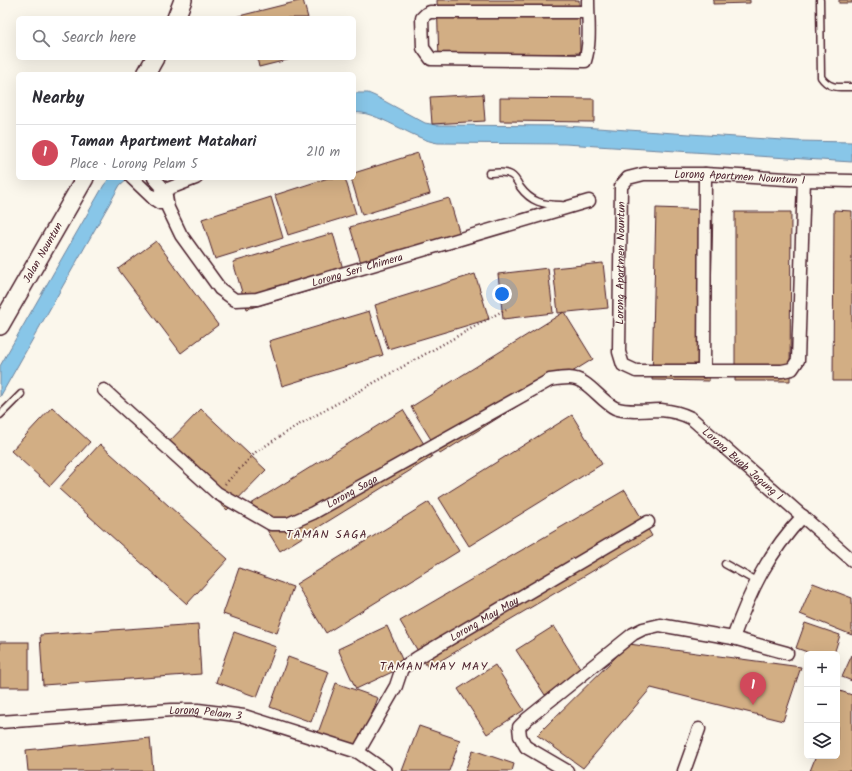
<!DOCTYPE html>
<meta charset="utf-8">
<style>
body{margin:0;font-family:Kalam,sans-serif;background:#f2f2f3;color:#2b2b33}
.controls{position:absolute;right:12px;bottom:12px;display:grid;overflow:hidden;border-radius:6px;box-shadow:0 4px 16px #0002}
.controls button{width:36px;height:36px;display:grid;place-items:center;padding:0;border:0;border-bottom:1px solid #e1e1e2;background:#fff;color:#2b2b33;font:20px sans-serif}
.you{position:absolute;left:502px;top:294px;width:14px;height:14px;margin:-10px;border:3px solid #fff;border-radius:50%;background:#1a73e8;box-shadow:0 0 0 6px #1a73e833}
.badge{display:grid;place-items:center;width:26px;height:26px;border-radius:50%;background:#d1495b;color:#fff;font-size:13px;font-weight:700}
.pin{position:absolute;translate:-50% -33px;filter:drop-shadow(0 1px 2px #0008)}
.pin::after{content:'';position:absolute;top:21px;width:14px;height:12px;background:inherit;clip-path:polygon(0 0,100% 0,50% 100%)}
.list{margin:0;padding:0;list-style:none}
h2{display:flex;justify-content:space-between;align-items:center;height:52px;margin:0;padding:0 16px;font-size:17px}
h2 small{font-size:13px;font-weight:400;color:#7c7c81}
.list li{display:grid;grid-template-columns:26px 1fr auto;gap:12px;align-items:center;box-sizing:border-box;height:56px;padding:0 16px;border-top:1px solid #e1e1e2}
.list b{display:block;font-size:15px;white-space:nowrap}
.list p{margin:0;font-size:13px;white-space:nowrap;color:#7c7c81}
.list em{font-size:13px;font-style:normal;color:#7c7c81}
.icon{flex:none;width:22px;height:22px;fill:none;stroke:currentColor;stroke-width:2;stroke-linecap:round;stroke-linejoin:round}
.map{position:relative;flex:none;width:852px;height:771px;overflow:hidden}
.search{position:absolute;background:#fff;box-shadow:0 4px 16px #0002;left:16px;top:16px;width:340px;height:44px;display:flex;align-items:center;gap:10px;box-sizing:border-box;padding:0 14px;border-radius:6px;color:#7c7c81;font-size:15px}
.panel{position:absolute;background:#fff;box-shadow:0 4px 16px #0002;left:16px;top:72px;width:340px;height:108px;border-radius:6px}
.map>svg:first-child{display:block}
.water{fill:#88c6e8;stroke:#6f839c}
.building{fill:#d2ae84;stroke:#4a1f2b}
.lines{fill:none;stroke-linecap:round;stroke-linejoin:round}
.lane-casing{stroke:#4a1f2b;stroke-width:9}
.street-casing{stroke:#4a1f2b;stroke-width:15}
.secondary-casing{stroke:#4a1f2b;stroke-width:20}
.path{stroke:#4a1f2b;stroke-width:2.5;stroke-dasharray:1 3;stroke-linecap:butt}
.lane{stroke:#fbf7ec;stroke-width:6}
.street{stroke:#fbf7ec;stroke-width:12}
.secondary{stroke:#fbf7ec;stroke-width:17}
.labels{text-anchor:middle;stroke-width:3.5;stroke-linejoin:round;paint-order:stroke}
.street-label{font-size:11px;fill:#4a1f2b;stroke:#fbf7ec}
.neighbourhood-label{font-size:12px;letter-spacing:1px;fill:#4a1f2b;stroke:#fbf7ec}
</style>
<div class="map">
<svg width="852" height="771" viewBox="0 0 852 771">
<rect width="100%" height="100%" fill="#fbf7ec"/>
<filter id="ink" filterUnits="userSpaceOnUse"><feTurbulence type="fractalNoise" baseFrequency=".025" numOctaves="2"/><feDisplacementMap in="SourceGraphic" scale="8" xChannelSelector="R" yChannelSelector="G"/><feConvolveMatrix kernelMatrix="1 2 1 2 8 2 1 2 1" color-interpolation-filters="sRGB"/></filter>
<g filter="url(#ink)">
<g class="water">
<path d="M354,93h14l7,3 50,27 11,2 130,1 232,15 54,1v20l-287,-18 -127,-1c-24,-3 -64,-34 -84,-30z"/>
<path d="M110,178h18l-8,7 -120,212v-31l104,-181z"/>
</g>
<g class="building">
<path d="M303,0l5,18h-77z"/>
<path d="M437,0h142l1,53 -141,6z"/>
<path d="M713,0h37v3l-37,1z"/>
<rect x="839" y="0" width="13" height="3"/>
<path d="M257,58h38l-36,9z"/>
<path d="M483,94l2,27 -53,3 -2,-27z"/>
<path d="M500,98l94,1v23l-94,-1z"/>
<path d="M418,153l12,41 -68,21 -11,-37h3v-5z"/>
<path d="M328,178h17l11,36 -68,21 -13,-40z"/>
<path d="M271,197l12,41 -68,21 -13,-40z"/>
<path d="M449,198l14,47 -99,28 -14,-46z"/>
<path d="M656,208l57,2 -4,171 -57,-1z"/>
<path d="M834,210l18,1v170h-19z"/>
<path d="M735,212h56l-1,169h-55z"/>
<path d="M333,233l13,47 -99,29 -14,-47z"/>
<path d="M156,241l62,84 -37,28 -63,-84z"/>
<path d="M603,263l5,45 -50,5 -5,-45z"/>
<path d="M548,268l5,45 -50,6 -5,-45z"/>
<path d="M475,274l14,45 -101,30 -13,-44z"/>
<path d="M369,311l14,44 -101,31 -13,-45z"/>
<path d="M564,312l29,47 -153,95 -29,-47z"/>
<path d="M52,407l38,35 -40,44 -39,-35z"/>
<path d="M201,409l65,61 -39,40 -65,-61z"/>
<path d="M403,410l29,47 -152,94 -29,-47z"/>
<path d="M572,415l30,49 -133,82 -30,-48z"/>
<path d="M100,444l128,115 -41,45 -128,-115z"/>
<path d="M625,490l27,46 -224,132 -28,-47z"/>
<path d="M429,502l30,49 -133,82 -30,-49z"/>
<path d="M239,568l54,19 -16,46 -54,-19z"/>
<path d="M813,583l39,15v37l-52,-21z"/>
<path d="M805,623l35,12 -6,19h-21l-17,-6z"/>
<path d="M198,624l3,50 -158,11 -3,-50z"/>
<path d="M387,626l18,40 -49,23 -18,-40z"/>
<path d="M554,626l28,45 -37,24 -29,-45z"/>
<path d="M234,632l42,15 -19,50 -41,-15z"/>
<rect x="0" y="642" width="29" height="45"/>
<path d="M629,644l172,23 -18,54 -132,-33 -68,80 -46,-33z"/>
<path d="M852,655v26l-10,-4z"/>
<path d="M288,657l41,15 -18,50 -41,-15z"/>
<path d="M495,665l29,45 -37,24 -29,-45z"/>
<path d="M336,683l42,15 -19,50 -41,-15z"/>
<path d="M840,691l12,4v76h-42l6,-15h21v-58z"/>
<path d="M419,726l41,14 -11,31h-47z"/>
<path d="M150,738l3,33h-125l-2,-21z"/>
<path d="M473,750l41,14 -2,7h-47z"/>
</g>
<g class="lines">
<g class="lane-casing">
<g id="lane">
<path d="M820,0l1,77c8,12 18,10 31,10"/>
<path d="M489,173c7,0 16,-2 22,2 4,2 7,8 9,12 11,15 23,18 41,18"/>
<path d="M0,415l21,-21"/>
<path d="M725,564l31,17"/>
</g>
</g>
<g class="street-casing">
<g id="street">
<path d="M588,12h-158l-4,2 -4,4 1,30 8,11 154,2c6,-19 3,-41 3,-61"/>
<path d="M132,178l22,21 6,4"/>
<path id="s1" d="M154,178l11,12 3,18 13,27 39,54 15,11 22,-1 332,-98"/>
<path id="s2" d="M804,180l-6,180 -6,9 -10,2h-146l-13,-6 -4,-13 2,-166 7,-8 16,-4h61l99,6 48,1"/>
<path d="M154,199l11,-9 31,-12"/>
<path d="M704,371l1,-197"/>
<path id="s3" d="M104,390l113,103 54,31h17l25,-11 237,-133c6,-1 13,-2 19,-2 19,0 30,22 46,30 12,5 33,2 46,2 11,1 20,3 30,8l161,142"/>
<path d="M733,638c17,-47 35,-85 70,-122"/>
<path id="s4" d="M0,722l172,-12h26l46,6 114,36 27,19"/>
<path id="s5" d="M358,752l38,-66 6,-18 15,-10 231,-136"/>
<path d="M567,771l-41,-24 -6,-11 -1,-9 8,-8 106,-85 10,-5 17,-4 73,13 54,15"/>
<path d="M684,771l15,-42"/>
</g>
</g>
<g class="secondary-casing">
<g id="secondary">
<path d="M176,18l7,-18"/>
<path d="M146,74l9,-16"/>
<path id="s6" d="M0,326l85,-148"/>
</g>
</g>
<path class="path" d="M225,484l31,-32 37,-24 213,-119"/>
<use href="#lane" class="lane"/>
<use href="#street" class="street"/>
<use href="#secondary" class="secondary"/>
</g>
</g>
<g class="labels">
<g class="street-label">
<text dy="4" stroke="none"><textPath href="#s2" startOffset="664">Lorong Apartmen Nountun 1</textPath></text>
<text dy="4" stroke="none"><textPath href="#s6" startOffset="85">Jalan Nountun</textPath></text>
<text dy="4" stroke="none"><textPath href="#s2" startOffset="464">Lorong Apartmen Nountun</textPath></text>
<text dy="4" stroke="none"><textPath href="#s1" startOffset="276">Lorong Seri Chimera</textPath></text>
<text dy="4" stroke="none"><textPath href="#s3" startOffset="753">Lorong Buah Jagung 1</textPath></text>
<text dy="4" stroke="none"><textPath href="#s3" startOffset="304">Lorong Saga</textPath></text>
<text dy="4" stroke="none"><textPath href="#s5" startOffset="191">Lorong May May</textPath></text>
<text dy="4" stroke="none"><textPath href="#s4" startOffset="206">Lorong Pelam 3</textPath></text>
</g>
<g class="neighbourhood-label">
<text x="327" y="538">TAMAN SAGA</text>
<text x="434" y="670">TAMAN MAY MAY</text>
</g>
</g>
</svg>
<div class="controls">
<button>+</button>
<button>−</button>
<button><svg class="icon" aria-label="layers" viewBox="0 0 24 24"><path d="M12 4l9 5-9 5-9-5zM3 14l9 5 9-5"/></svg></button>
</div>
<div class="you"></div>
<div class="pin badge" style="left:753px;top:705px">1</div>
<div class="search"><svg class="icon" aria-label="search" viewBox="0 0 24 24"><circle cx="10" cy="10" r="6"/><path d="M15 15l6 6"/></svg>Search here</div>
<section class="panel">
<h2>Nearby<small></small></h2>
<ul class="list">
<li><span class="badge">1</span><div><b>Taman Apartment Matahari</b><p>Place · Lorong Pelam 5</p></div><em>210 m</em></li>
</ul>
</section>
</div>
